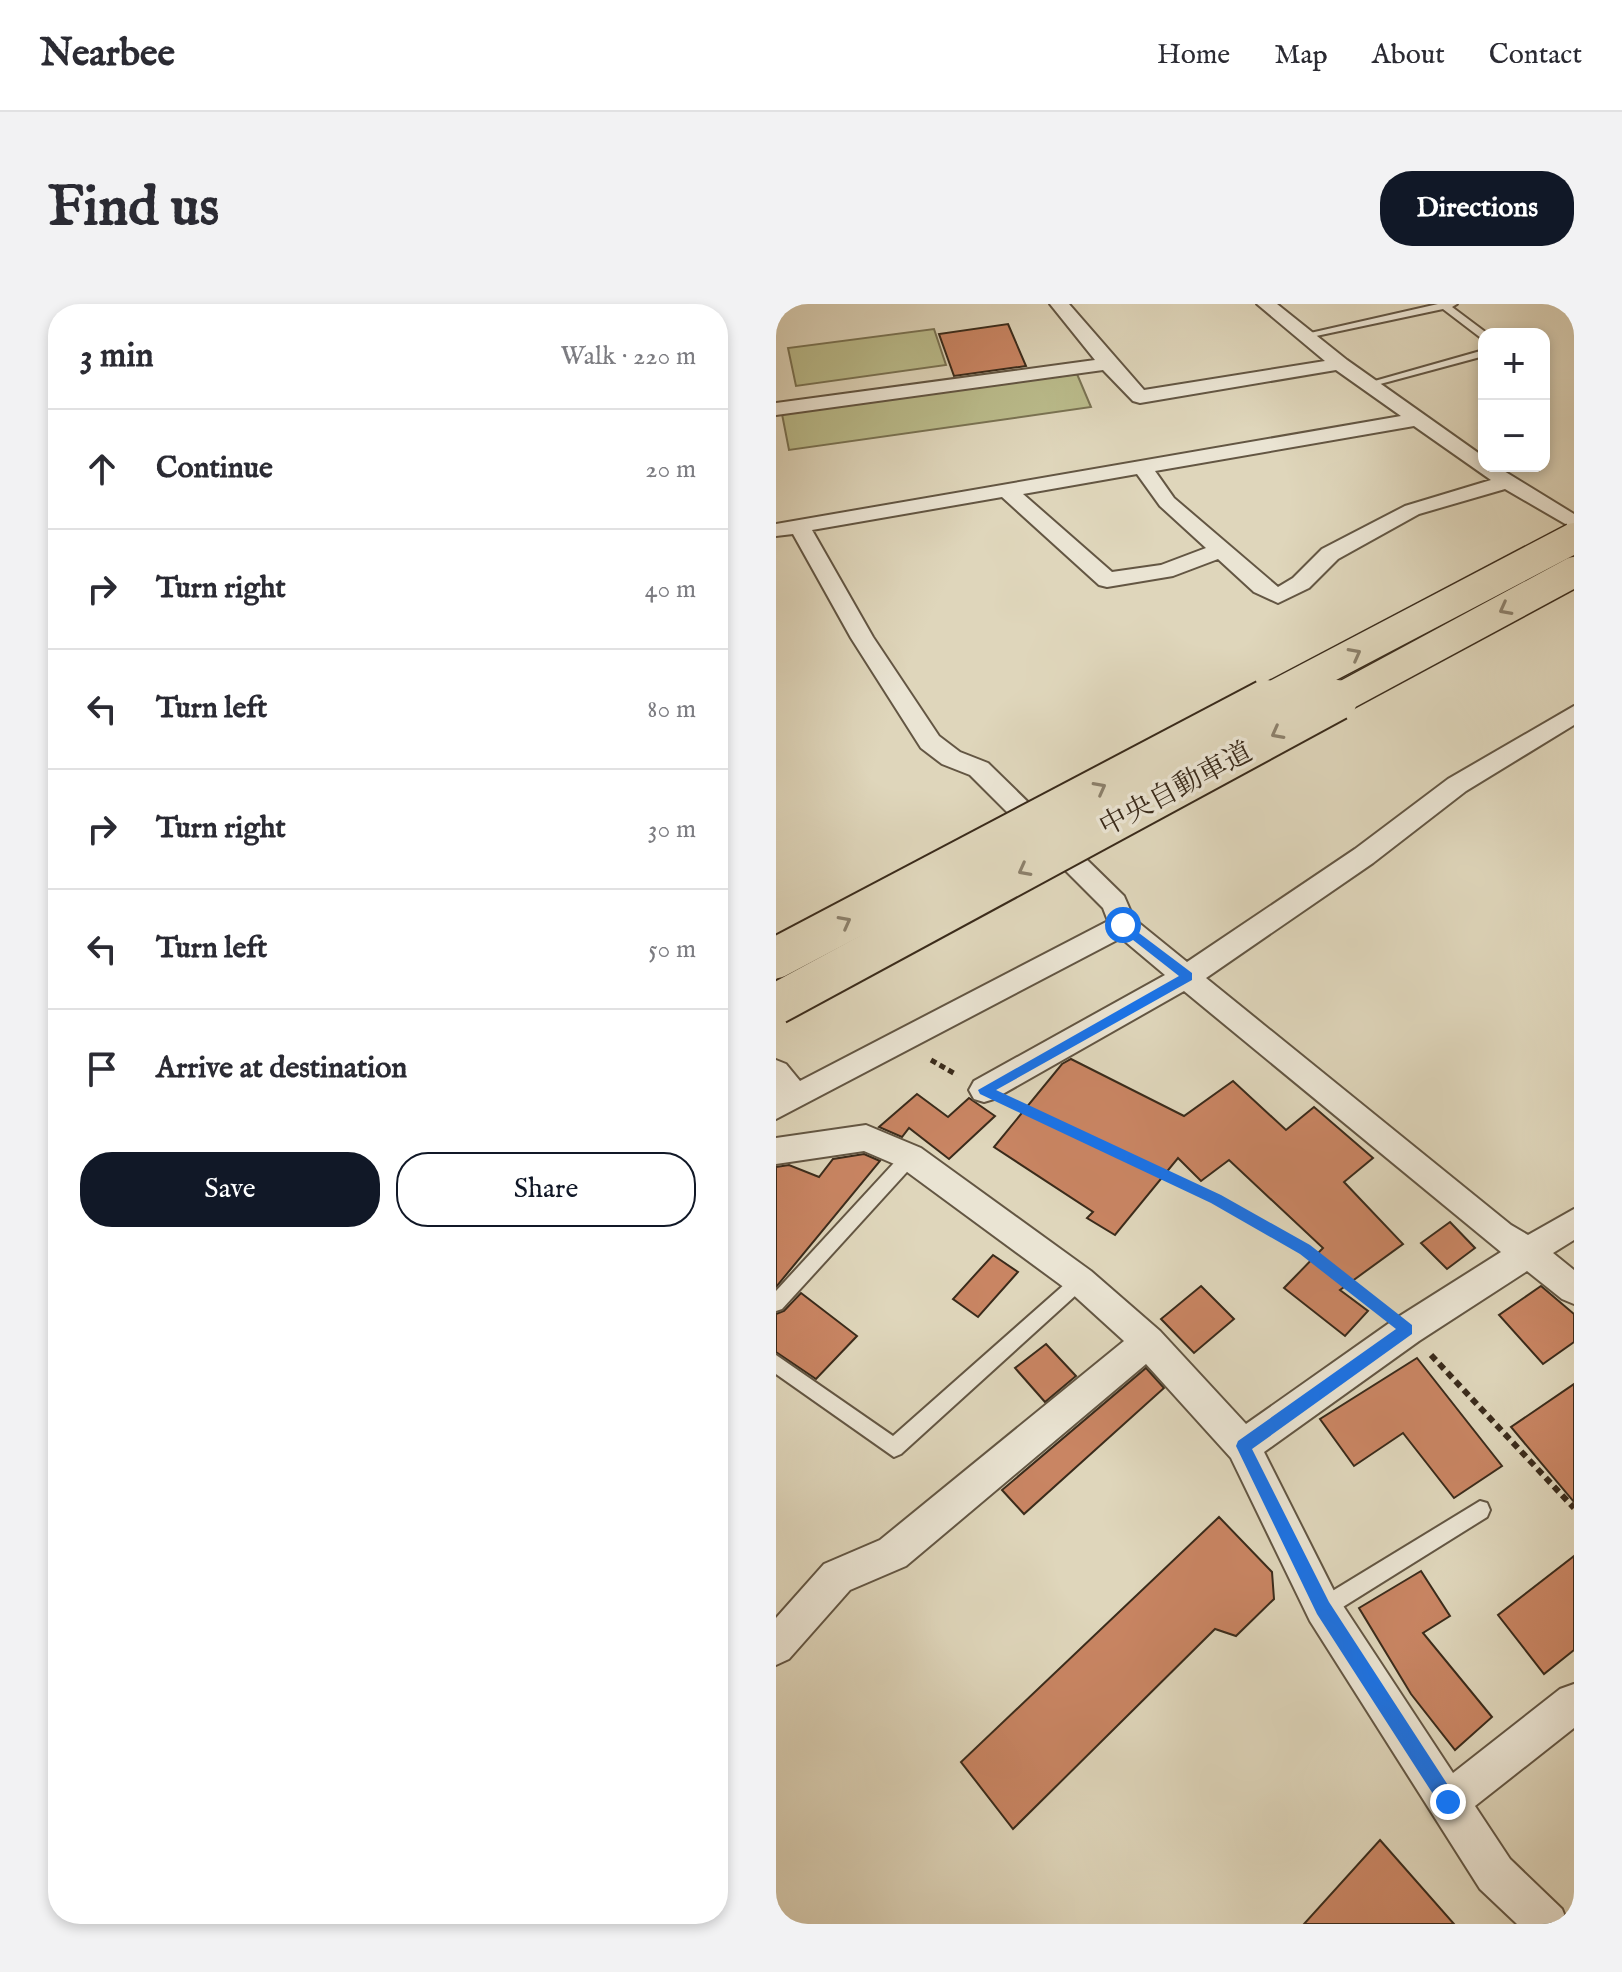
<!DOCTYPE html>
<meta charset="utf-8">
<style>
body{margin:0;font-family:"IM FELL English","Noto Serif JP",serif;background:#f2f2f3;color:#2b2b33}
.controls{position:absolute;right:24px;top:24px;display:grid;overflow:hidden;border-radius:16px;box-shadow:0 4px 12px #0003}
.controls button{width:72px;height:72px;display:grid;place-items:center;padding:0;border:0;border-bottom:2px solid #e1e1e2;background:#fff;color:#2b2b33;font:40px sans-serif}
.stop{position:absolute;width:24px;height:24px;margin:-18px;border:6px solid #1a73e8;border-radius:50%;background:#fff}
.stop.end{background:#1a73e8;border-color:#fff;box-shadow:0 2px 8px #0008}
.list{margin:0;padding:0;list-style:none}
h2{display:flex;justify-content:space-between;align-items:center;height:104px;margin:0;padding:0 32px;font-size:34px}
h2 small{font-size:26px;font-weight:400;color:#7c7c81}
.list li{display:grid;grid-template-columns:52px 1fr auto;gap:24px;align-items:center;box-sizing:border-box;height:120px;padding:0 32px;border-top:2px solid #e1e1e2}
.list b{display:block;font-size:30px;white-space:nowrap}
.list em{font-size:26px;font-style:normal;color:#7c7c81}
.actions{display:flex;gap:16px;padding:24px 32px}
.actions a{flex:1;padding:18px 0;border:2px solid #111827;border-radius:32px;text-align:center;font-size:28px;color:#111827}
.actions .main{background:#111827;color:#fff}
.icon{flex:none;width:44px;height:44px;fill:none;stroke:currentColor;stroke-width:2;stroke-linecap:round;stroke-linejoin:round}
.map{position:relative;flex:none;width:798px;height:1620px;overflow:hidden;border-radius:32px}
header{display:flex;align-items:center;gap:48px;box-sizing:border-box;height:112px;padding:0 40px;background:#fff;border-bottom:2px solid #e1e1e2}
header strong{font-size:38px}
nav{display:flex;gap:44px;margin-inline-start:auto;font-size:28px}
.intro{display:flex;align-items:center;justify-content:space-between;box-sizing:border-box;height:192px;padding:0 48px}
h1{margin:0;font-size:56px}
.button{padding:20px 36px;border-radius:32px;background:#111827;color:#fff;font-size:28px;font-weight:700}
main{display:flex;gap:48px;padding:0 48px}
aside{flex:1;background:#fff;border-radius:32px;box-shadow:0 4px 12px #0003}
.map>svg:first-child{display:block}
.green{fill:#babb8b;stroke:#7a7353;stroke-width:2}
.building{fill:#c98563;stroke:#3a2b1b;stroke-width:2}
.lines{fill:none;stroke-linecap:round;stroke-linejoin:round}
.lane-casing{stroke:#635643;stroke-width:4}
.street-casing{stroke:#635643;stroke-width:4}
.path-far1{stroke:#3a2b1b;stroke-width:5;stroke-dasharray:6 4;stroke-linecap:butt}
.path{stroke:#3a2b1b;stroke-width:6;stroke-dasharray:7 5;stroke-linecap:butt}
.lane{fill:#eae4d3;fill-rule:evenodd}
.street{fill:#eae4d3;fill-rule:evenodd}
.highway-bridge-far1-casing{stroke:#3a2b1b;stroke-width:33;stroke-linecap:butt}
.highway-bridge-casing{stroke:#3a2b1b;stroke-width:44;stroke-linecap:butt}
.highway-bridge-far1{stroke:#dfd6bb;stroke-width:30}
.highway-bridge{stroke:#dfd6bb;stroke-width:40}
.oneway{stroke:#8c806b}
.route{fill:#1a73e8}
.labels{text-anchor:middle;stroke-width:7;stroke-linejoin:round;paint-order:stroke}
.street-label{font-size:28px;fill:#3a2b1b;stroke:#eae4d3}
</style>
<header>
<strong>Nearbee</strong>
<nav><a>Home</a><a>Map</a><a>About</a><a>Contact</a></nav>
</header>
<div class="intro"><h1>Find us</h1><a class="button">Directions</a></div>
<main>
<aside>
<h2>3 min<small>Walk · 220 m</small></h2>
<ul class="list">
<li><svg class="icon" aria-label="ahead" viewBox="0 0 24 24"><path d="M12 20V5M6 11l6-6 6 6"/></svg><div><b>Continue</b></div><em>20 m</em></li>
<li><svg class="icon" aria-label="right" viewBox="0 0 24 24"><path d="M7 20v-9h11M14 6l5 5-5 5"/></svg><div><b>Turn right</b></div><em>40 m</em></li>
<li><svg class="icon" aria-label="left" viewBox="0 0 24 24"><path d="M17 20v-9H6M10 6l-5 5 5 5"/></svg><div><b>Turn left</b></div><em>80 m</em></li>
<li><svg class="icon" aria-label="right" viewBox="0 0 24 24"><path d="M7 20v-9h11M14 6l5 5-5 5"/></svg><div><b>Turn right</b></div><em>30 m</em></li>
<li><svg class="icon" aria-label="left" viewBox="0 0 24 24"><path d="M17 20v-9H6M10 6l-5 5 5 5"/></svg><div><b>Turn left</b></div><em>50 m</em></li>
<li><svg class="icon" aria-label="arrive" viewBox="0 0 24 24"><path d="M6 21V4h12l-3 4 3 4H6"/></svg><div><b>Arrive at destination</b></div></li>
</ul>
<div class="actions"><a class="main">Save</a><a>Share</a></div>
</aside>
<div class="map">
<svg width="798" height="1620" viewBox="0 0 798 1620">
<rect width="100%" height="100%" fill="#dfd6bb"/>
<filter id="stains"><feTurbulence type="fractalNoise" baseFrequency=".0025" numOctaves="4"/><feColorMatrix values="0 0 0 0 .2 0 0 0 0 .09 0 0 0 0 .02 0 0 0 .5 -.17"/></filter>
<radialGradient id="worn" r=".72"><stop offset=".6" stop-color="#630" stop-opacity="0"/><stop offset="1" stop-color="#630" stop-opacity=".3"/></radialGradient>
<g class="green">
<path d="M158,25l12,36 -150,21 -8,-38z"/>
<path d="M301,70l14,33 -302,43 -7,-36z"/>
</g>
<g class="building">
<path d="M232,20l18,42 -72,10 -15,-42z"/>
<path d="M295,755l113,57 49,-35 53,49 28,-23 59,51 -29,24 59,62 -63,46 28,21 -23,25 -61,-48 39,-40 -94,-88 -28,21 -23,-23 -63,77 -28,-17 6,-6 -99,-65 68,-83z"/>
<path d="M141,790l31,23 21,-19 26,18 -46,43 -40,-31 -7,9 -23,-10z"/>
<path d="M88,850l16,7 -104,126v-120l13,-2 30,12 14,-18z"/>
<path d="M674,918l25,26 -28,21 -26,-26z"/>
<path d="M217,951l25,17 -40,45 -25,-18z"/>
<path d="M425,982l33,33 -40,34 -33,-34z"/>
<path d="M765,982l33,28v28l-31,22 -44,-49z"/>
<path d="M25,989l56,43 -41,43 -40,-27v-38l8,-3z"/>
<path d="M270,1040l30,32 -31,26 -30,-34z"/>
<path d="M641,1054l85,108 -48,32 -51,-65 -49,33 -34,-47z"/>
<path d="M370,1064l18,20 -140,126 -22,-24z"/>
<path d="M798,1080v118l-63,-75z"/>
<path d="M443,1213l53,55 2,27 -38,37 -21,-7 -202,200 -52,-67z"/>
<path d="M798,1252v94l-30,24 -46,-59z"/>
<path d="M645,1267l29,45 -27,17 69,84 -37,33 -44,-56 -52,-86z"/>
<path d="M604,1536l74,84h-150z"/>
</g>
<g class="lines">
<g class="lane-casing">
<g id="lane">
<path d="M662,0h19l-5,3 36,27h-4v5l-3,-1 -38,-29 -141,30 -5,-3z"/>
<path d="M708,46v6l-115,31 -5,-3z"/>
<path d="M134,846l6,2 2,5 -2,5 -134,147 -6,2v-20l128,-139z"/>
<path d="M304,969l6,3 3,5 -3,5 -185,168 -7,3 -118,-83v-19l117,81 181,-160z"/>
<path d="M704,1197l7,2 3,7 -3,7 -157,98 -7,3 -7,-3 -3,-7 3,-7z"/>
</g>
</g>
<g class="street-casing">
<path id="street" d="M274,0h19l75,86 181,-29 -68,-57h20l70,56 137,97v9l15,2 75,46v15l-69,-40 -86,25 -81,45 -29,29 -31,15 -24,-11 -36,-33 -45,17 -66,11 -8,-2 -97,-88 -190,33 61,107 66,99 21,16 28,11 136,133 10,23 53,43 168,-113 93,-70 126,-73v19l-108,66 -93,72 -167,115 305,247 17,10 46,-26v31l-21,13 21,17v34l-12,-5 -35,-28 -108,70 -155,111 72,143 117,178 107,-84 14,-5v44l-99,78 35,53 52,50 6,15h-51l-37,-35 -170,-268 -79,-163 -85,-94 -240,202 -56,24 -61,69 -13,6v-47l48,-54 56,-24 244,-199 -55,-50 -170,-125 -35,-15 -88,13v-26l90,-13 55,23 170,123 69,60 86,93 149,-105 106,-67 -317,-261 -190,108 -10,3 -10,-3 -5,-9 5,-9 191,-106 -44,-37 -345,181v-59l10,4 14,17 308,-160 -5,-13 -133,-133 -28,-11 -21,-16 -70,-110 -58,-104 -17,2v-12l625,-108 -65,-46 -196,33 -7,-2 -30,-31 -327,45v-12l319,-43zM638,122l77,54 -86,26 -83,43 -29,29 -15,9 -104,-89 -19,-27zM361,170l23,32 46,42 -45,17 -49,7 -89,-78z"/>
</g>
<g class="path-far1">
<path d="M155,756l26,15"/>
<path d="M244,803l196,92 51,29"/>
</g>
<g class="path">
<path d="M488,922l41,24 75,58"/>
<path d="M655,1051l143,153"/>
</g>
<use href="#lane" class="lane"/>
<use href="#street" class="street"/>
<g class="highway-bridge-far1-casing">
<g id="highway-bridge-far1">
<path d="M486,398l312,-164"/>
<path d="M557,398l241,-130"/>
</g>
</g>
<g class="highway-bridge-casing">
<g id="highway-bridge">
<path d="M0,654l490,-258"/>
<path d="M0,700l561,-304"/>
</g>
</g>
<use href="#highway-bridge-far1" class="highway-bridge-far1"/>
<use href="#highway-bridge" class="highway-bridge"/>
</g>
<defs><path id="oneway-chevron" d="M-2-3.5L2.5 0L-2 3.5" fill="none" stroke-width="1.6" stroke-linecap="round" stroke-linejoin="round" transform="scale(2)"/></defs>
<g class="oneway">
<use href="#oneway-chevron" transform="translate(729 305) rotate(152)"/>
<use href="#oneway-chevron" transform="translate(579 350) rotate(-28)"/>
<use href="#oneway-chevron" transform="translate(501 429) rotate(152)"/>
<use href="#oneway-chevron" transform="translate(324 484) rotate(-28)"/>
<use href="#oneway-chevron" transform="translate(248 566) rotate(152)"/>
<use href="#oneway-chevron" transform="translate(69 618) rotate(-28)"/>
</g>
<path class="route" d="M347,617l69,52v7l-196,110 225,105 89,50 102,80v9l-160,115 77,153 126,194 2,6 -2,6 -7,2 -6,-2 -125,-194 -81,-168 2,-5 158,-112 -96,-75 -89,-51 -231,-109 -2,-4 201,-114 -60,-47v-7z"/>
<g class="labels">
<g class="street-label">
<text transform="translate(399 484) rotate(-28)" y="10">中央自動車道</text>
</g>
</g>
<rect width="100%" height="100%" filter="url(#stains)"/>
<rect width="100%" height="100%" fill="url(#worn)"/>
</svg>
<div class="controls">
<button>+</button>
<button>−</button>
</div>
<div class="stop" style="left:347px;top:621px"></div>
<div class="stop end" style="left:672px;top:1498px"></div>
</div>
</main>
